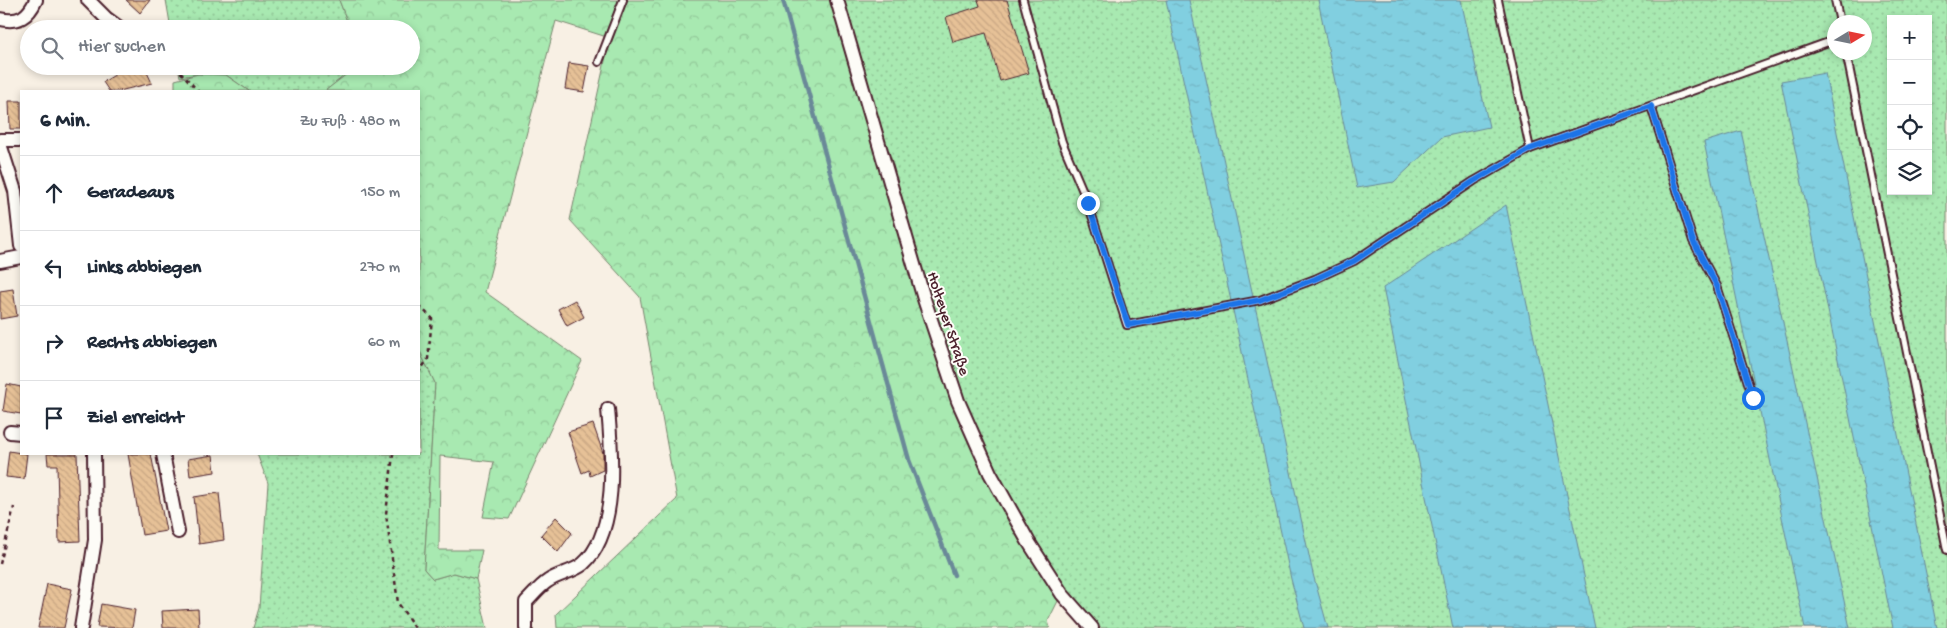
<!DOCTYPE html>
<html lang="de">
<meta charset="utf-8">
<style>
body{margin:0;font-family:"Gochi Hand",sans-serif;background:#f6f6f7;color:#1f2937}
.controls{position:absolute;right:15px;top:15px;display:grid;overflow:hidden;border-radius:0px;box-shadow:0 2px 8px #0003}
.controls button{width:45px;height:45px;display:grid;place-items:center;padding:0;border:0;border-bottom:1px solid #e0e1e3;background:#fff;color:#1f2937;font:25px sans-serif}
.compass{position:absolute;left:1827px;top:15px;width:45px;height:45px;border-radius:50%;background:#fff;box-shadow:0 2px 8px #0003;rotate:80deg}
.stop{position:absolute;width:15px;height:15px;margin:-11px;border:4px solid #1a73e8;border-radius:50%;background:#fff}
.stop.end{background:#1a73e8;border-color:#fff;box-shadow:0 1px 5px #0008}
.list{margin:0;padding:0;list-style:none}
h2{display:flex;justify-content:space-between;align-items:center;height:65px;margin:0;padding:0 20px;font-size:21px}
h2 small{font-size:16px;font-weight:400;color:#747a83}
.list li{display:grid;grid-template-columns:32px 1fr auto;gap:15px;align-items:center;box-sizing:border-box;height:75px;padding:0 20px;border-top:1px solid #e0e1e3}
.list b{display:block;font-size:19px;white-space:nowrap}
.list em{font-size:16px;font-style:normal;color:#747a83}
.icon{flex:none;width:28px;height:28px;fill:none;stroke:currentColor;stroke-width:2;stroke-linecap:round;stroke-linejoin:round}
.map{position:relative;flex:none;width:1947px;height:628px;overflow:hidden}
.search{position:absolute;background:#fff;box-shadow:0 2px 8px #0003;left:20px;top:20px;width:400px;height:55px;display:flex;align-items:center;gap:12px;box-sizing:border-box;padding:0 18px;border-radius:28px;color:#747a83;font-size:19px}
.panel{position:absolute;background:#fff;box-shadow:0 2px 8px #0003;left:20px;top:90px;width:400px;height:365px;border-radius:0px}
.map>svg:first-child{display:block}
.grass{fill:url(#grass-dots);stroke:#79846e;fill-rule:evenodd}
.forest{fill:url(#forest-crowns);stroke:#79846e}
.water{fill:url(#water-ripples);stroke:#6b8998}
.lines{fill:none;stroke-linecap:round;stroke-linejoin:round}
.stream{stroke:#6b8998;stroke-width:4.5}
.building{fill:url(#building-back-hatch);stroke:#4a1f2b}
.lane-casing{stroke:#4a1f2b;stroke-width:10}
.street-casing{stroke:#4a1f2b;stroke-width:16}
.path{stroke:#4a1f2b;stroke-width:2.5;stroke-dasharray:4 4;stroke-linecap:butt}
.lane{stroke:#fdfcf7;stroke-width:6}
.street{stroke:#fdfcf7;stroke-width:12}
.route{stroke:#1a73e8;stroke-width:6}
.labels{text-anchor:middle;stroke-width:4;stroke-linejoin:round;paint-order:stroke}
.street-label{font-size:16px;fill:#4a1f2b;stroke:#fdfcf7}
</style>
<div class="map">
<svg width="1947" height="628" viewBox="0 0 1947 628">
<defs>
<pattern id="grass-dots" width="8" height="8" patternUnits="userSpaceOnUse" patternTransform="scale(1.25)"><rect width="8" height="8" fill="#a8e9b1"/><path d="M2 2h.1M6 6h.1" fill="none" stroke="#92c798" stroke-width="1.8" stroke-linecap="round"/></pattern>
<pattern id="forest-crowns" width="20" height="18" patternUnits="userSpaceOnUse" patternTransform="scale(1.25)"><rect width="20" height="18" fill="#a8e9b1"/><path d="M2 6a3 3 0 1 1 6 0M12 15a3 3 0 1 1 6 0" fill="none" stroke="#92c798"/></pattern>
<pattern id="water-ripples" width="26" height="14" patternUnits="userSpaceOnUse" patternTransform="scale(1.25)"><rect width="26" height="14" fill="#81cfe0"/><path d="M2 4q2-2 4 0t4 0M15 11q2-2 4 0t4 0" fill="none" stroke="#71b1c0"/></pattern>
<pattern id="building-back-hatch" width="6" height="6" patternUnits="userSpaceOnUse" patternTransform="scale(1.25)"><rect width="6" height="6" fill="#e6c197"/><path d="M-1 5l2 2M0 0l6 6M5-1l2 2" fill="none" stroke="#c7a582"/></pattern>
</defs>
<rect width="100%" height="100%" fill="#f8f0e4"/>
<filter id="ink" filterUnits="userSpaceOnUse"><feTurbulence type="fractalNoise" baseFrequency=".02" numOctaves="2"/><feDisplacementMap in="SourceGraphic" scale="10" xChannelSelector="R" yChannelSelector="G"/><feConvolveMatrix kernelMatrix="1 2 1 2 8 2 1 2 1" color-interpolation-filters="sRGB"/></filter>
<g filter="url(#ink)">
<g class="grass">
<path d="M166,0h173l11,29h-179z"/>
<path d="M841,0h1106v628h-852l-31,-35 -73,-129 -27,-61 -17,-47zM1891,19h37v172h-37zM1834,22h30v30h-30z"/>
<path d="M178,66h179l-32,25h-76l-23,-16 -28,-1 -18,3z"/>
<path d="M419,350l16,33 -11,186 9,10 21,-6 22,6 11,49h-234l6,-20 9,-125 -11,-29h162z"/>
</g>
<g class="forest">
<path d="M339,0h494l121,403 106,194 -12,24 2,7h-493l-1,-14 121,-115 -37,-202 -70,-77 40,-182 -54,-17 -71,271 97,69 -73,158 -26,-2 11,-55 -54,-6 -1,94h43l-6,29 -22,-6 -21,6 -9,-10 11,-186 -16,-33v-259h-94l32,-25h54v-37h-61z"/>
<path d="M198,74l28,1 23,16h-74v-11z"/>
</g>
<g class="water">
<path d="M1166,0h23l124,574 15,54h-24l-13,-49z"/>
<path d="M1318,0h143l28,127 -47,10 -48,45 -37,6z"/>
<path d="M1825,73l112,555h-44l-112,-547z"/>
<path d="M1741,131l109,497h-45l-101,-486z"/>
<path d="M1506,205l89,423h-142l-70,-340z"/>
</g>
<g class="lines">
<path class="stream" d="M783,0l126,460 45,115"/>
</g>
<g class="building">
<path d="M126,0h24l-10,13z"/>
<path d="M978,0h29l22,73 -29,8 -14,-48 -33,9 -7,-25 34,-11z"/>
<path d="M569,63l20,3 -5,26 -19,-3z"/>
<path d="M121,66h23l8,17 -33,8h-10l-6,-9 20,-12z"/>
<path d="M9,101h12v28h-11z"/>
<path d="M13,289l4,27 -17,3v-28z"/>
<path d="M575,300l9,17 -17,9 -9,-17z"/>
<path d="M7,384l14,3v27l-18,-3z"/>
<path d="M593,424l10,29v17l-13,6 -1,-6 -7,3 -14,-41z"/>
<path d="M9,451l18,3 -3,25 -18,-2z"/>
<path d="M47,454h30l3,87 -21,1 -2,-77h-9z"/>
<path d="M128,454h23l15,77 -24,4z"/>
<path d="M213,455l2,17 -25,4 -2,-17z"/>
<path d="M219,493l5,47 -25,4 -5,-47z"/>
<path d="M556,517l16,16 -14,19 -17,-17z"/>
<path d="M47,584l25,5 -8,39h-26z"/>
<path d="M101,604l34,6 -3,18 -35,-1z"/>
<path d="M198,609l1,19h-36l-1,-17z"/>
</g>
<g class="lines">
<g class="lane-casing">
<g id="lane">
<path d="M1023,0l39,142 26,61 39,122 133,-25 55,-21 39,-18 120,-80 56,-32 -32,-149"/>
<path d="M1835,0l5,22"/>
<path d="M1846,52l101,498"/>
<path d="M599,62l24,-62"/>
<path d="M1651,106l42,135 24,45 36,112"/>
<path d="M1530,149l304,-109"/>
</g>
</g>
<g class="street-casing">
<g id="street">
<path d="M88,0l18,18 15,11"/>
<path d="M837,0l87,299 34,102 32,72 38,68 34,53 30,34"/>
<path d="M0,19c19,4 28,-2 36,-19"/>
<path d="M0,140h21"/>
<path d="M0,144l15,47 6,55"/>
<path d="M0,261l21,-4"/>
<path d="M10,432l11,1"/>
<path d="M163,454l15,78"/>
<path d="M81,628l14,-88 -1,-86"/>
<path d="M526,628v-26c7,-7 14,-16 22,-21 10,-7 25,-9 35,-17 36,-32 29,-111 25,-155"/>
</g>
</g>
<g class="path">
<path d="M175,66l23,25"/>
<path d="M419,306l13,12 -4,41 -9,13"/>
<path d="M393,454l-7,60 12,89 17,25"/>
<path d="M0,564l14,-57"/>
</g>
<use href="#lane" class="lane"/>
<use href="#street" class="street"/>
</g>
</g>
<g class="lines" filter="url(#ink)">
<path class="route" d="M1088,203l40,122 132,-25 55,-21 39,-18 120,-80 56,-32 121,-43 42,135 24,45 36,112"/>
</g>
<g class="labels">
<g class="street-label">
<text transform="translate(950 323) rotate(72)" y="6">Holteyer Straße</text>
</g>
</g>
</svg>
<div class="controls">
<button>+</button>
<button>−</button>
<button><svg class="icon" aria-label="locate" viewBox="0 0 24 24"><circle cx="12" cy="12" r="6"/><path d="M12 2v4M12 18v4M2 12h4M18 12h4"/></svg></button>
<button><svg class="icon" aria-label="layers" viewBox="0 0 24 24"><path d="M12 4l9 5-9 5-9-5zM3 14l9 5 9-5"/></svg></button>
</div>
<svg class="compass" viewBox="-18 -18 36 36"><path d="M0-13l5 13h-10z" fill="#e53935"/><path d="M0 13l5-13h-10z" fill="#747a83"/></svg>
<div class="stop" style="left:1753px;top:398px"></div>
<div class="stop end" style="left:1088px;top:203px"></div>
<div class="search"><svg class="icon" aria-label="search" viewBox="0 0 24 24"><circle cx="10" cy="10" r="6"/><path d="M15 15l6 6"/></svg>Hier suchen</div>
<section class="panel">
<h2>6 Min.<small>Zu Fuß · 480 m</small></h2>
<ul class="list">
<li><svg class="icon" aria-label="ahead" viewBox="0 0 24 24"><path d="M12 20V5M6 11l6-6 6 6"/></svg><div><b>Geradeaus</b></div><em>150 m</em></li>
<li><svg class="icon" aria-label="left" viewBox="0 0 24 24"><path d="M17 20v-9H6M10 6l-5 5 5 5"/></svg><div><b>Links abbiegen</b></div><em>270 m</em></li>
<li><svg class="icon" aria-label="right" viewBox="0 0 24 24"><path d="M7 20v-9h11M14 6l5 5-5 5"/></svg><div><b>Rechts abbiegen</b></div><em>60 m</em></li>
<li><svg class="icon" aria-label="arrive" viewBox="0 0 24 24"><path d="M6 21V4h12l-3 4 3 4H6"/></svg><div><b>Ziel erreicht</b></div></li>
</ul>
</section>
</div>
